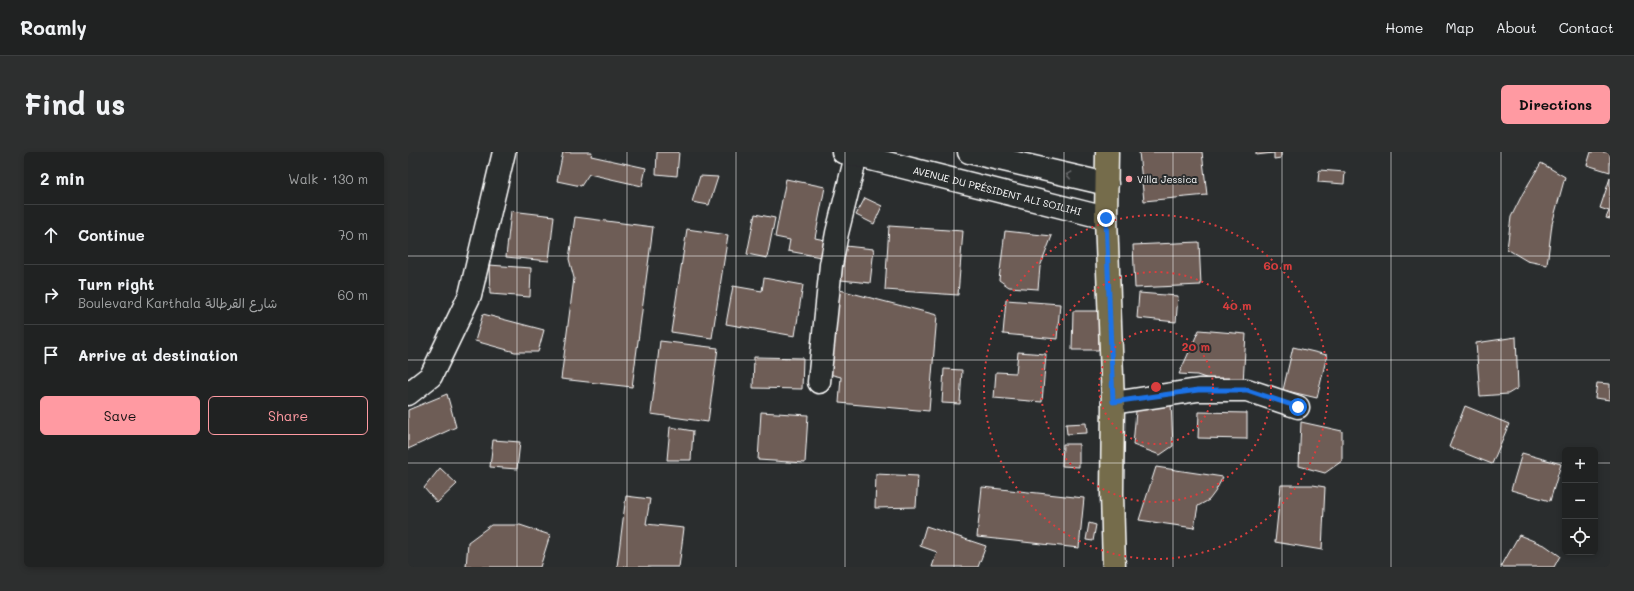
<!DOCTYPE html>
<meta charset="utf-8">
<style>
body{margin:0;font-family:Mali,"Playpen Sans Arabic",sans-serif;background:#2d2f2f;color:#f1f3f6}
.controls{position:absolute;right:12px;bottom:12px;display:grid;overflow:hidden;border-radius:6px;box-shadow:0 2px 6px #0003}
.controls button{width:36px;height:36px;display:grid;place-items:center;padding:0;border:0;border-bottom:1px solid #3d3f40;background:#202222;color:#f1f3f6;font:20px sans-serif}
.stop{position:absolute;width:12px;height:12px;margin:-9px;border:3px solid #1a73e8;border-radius:50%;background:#fff}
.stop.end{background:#1a73e8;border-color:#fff;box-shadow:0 1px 4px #0008}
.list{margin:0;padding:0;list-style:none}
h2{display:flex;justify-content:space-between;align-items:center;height:52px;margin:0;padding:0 16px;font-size:17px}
h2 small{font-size:13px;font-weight:400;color:#a2a4a5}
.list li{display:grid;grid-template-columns:26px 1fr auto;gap:12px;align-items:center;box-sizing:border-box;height:60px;padding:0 16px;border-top:1px solid #3d3f40}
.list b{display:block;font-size:15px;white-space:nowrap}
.list p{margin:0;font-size:13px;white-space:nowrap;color:#a2a4a5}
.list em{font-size:13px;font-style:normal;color:#a2a4a5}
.actions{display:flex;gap:8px;padding:12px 16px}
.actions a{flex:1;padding:9px 0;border:1px solid #ff9aa2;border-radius:6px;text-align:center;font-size:14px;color:#ff9aa2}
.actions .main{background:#ff9aa2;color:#111}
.icon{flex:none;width:22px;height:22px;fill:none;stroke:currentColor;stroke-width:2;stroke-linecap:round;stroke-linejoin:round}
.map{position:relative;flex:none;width:1202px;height:415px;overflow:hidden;border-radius:6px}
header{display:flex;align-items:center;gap:24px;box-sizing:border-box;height:56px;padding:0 20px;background:#202222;border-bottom:1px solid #3d3f40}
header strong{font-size:19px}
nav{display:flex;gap:22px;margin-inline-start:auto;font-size:14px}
.intro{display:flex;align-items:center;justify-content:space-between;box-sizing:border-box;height:96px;padding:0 24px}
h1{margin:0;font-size:28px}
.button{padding:10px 18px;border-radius:6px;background:#ff9aa2;color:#111;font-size:14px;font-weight:700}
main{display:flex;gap:24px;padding:0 24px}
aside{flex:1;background:#202222;border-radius:6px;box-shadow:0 2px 6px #0003}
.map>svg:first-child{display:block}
.building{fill:#6e5d57;stroke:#fff}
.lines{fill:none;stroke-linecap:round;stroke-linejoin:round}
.minor-casing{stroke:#fff;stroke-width:25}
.tertiary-casing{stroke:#fff;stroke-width:25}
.primary-casing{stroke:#fff;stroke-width:25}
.minor{stroke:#2a2d2e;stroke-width:22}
.tertiary{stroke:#2a2d2e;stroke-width:22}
.primary{stroke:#746c4b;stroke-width:22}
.oneway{stroke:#6a6c6d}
.route{stroke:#1a73e8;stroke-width:5}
.grid{fill:none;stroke:#fff;stroke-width:1;stroke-opacity:0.55}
.ring{fill:none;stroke:#da3e3e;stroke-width:2;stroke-dasharray:2 4}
.poi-dot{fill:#ff9aa2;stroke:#2a2d2e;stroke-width:1.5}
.labels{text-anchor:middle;stroke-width:4;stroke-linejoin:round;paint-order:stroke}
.poi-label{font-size:10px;fill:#fff;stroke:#2a2d2e;text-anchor:start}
.street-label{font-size:10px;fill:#fff;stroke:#2a2d2e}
.centre{fill:#da3e3e;stroke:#2a2d2e;stroke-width:2}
.ring-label{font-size:12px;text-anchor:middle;font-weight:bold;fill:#da3e3e;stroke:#2a2d2e;stroke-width:4;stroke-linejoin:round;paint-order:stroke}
</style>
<header>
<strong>Roamly</strong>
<nav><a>Home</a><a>Map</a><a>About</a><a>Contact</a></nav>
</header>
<div class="intro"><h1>Find us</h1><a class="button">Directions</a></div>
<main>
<aside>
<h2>2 min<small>Walk · 130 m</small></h2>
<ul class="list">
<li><svg class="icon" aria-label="ahead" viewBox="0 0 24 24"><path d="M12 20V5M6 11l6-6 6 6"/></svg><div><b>Continue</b></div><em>70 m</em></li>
<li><svg class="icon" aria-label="right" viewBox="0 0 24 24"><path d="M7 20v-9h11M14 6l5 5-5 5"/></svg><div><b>Turn right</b><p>Boulevard Karthala شارع القرطالة</p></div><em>60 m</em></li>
<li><svg class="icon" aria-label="arrive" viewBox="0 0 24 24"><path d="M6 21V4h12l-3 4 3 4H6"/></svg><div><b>Arrive at destination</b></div></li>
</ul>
<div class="actions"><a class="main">Save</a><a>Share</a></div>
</aside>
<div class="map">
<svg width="1202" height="415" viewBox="0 0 1202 415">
<rect width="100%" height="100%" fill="#2a2d2e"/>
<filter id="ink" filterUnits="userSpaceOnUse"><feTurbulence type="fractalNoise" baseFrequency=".025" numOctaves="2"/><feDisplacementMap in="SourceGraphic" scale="8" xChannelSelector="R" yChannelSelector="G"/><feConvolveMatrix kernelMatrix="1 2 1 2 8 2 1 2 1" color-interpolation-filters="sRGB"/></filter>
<g filter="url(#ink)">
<g class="building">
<path d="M155,0h29l-1,4 55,12 -4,18 -53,-12 -8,12 -24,-5z"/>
<path d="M249,0h22l-2,24 -21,-2z"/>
<path d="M731,0h63l5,43 -63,6z"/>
<path d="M848,0h25v6l-7,1v-6l-18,2z"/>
<path d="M1183,0h19v20l-23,-7z"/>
<path d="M1133,11l24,14 -13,47 -5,41 -20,-4 -20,-12 4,-32 12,-24z"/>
<path d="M911,18l26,2 -1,12 -26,-2z"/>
<path d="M292,24l18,1 -9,28 -17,-3z"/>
<path d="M1202,26v41l-4,-1 3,-7 -9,-3z"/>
<path d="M378,27l39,8 -10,51 10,2 -4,17 -33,-6 2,-11 -15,-3z"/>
<path d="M457,46l17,8 -8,18 -18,-9z"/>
<path d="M103,59l43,5 -5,45 -43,-4z"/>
<path d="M347,62l20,4 -8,40 -20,-4z"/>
<path d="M167,65l78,10 -21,160 -71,-8 13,-101 -5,-19z"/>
<path d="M481,74l74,5 -5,64 -73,-5z"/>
<path d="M279,77l41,6 -16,103 -41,-6z"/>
<path d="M597,79l47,5 -12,31 -2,22 -29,-2 -10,-7z"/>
<path d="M791,90l2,43 -66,3 -2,-43z"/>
<path d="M437,94l29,3 -4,34 -29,-3z"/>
<path d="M81,113l42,3 -1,29 -40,-3z"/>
<path d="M356,126l39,7 -8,51 -69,-12 7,-38 29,5z"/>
<path d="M428,137l101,26 -8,96 -90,-8 2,-26 -12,-3z"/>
<path d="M731,141l39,3 -2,26 -39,-4z"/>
<path d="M598,148l54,4 -3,35 -54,-5z"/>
<path d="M665,159h26v39h-27z"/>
<path d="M75,162l61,16 -6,22h-23l-40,-11z"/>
<path d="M791,178l47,4 -3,49h-23l-23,-8 -18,-1z"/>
<path d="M1108,185l2,51 -10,6 -28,2 -4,-53z"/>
<path d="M252,189l58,7 -10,74 -57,-8z"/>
<path d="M885,195l34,8 -10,43 -34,-8z"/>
<path d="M610,200l28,2 -4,48 -48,-4 2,-26 20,1z"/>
<path d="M346,205l49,1 -1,31 -49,-1z"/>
<path d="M536,217l18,1 -2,34 -18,-1z"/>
<path d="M1189,231l13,1v16l-15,-2z"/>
<path d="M39,242l9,33 -48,22v-39z"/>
<path d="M763,251l2,43 -13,9 -27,-10 3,-34 12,-7z"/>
<path d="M1057,254l44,18 -17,40 -43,-17z"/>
<path d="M353,260l47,3 -3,48 -47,-3z"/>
<path d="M791,260l48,1v26l-49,-1z"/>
<path d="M893,270l41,9v30l-17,12 -26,-7z"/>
<path d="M678,271l1,10 -20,1 -1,-10z"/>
<path d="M262,275l23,4 -2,29h-24z"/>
<path d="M85,288l27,2 -3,27 -27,-2z"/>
<path d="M655,292h16v23l-17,-1z"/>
<path d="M1114,301l39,11 -11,37 -39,-11z"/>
<path d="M748,315l67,10 -8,15 -6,8 -11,6 -4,22 -55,-8z"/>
<path d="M32,316l17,16 -20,19 -13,-15z"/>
<path d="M468,322l42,2 -2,31 -41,1z"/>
<path d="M873,333h32l12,2 -3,63 -47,-8z"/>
<path d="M574,335l102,11 -5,50 -102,-11z"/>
<path d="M218,344l24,3 -4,25 38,4 -5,39h-62z"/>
<path d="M681,371l7,2 -3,16 -7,-1z"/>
<path d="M83,373h29l30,10 -10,32h-74l2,-25z"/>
<path d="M518,374l60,20 -8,21h-46l5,-15 -17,-6z"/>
<path d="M1111,383l27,11 14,10 -6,11h-53z"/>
</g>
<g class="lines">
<g class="minor-casing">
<g id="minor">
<path d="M411,230l12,-117 6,-32 20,-81"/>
<path d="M0,242l23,-18 39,-81 34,-143"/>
<path d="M705,251l85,-13h49l51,17"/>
</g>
</g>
<g class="tertiary-casing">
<g id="tertiary">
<path id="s1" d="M435,0l263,66"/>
<path d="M561,0l138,32"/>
</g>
</g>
<g class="primary-casing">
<path id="primary" d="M699,0l-1,66 7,185 -1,90 2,74"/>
</g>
<use href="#minor" class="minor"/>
<use href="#tertiary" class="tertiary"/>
<use href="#primary" class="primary"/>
</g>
<defs><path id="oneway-chevron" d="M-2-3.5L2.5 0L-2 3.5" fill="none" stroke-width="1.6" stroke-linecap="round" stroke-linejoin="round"/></defs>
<use class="oneway" href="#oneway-chevron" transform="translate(661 23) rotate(-167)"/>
</g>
<g class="lines" filter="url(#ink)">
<path class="route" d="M698,66l7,184 85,-12h49l51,17"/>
</g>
<path class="grid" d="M109,0v415M219,0v415M328,0v415M437,0v415M546,0v415M656,0v415M765,0v415M874,0v415M983,0v415M1093,0v415M0,104h1202M0,208h1202M0,311h1157M1187,311h15"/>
<g class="ring">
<circle cx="748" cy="235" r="57"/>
<circle cx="748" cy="235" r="115"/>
<circle cx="748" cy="235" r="172"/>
</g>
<circle class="poi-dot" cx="721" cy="27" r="4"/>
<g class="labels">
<g class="poi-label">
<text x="729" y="31">Villa Jessica</text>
</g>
<g class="street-label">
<text dy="4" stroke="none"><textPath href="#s1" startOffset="159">AVENUE DU PRÉSIDENT ALI SOILIHI</textPath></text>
</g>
</g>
<circle cx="748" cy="235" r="6" class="centre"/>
<g class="ring-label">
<text x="870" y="118">60 m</text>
<text x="829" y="158">40 m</text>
<text x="788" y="199">20 m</text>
</g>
</svg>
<div class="controls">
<button>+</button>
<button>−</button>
<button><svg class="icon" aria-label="locate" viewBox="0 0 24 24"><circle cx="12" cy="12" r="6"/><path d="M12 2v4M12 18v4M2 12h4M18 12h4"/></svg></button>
</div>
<div class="stop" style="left:890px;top:255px"></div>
<div class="stop end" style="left:698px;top:66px"></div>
</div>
</main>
